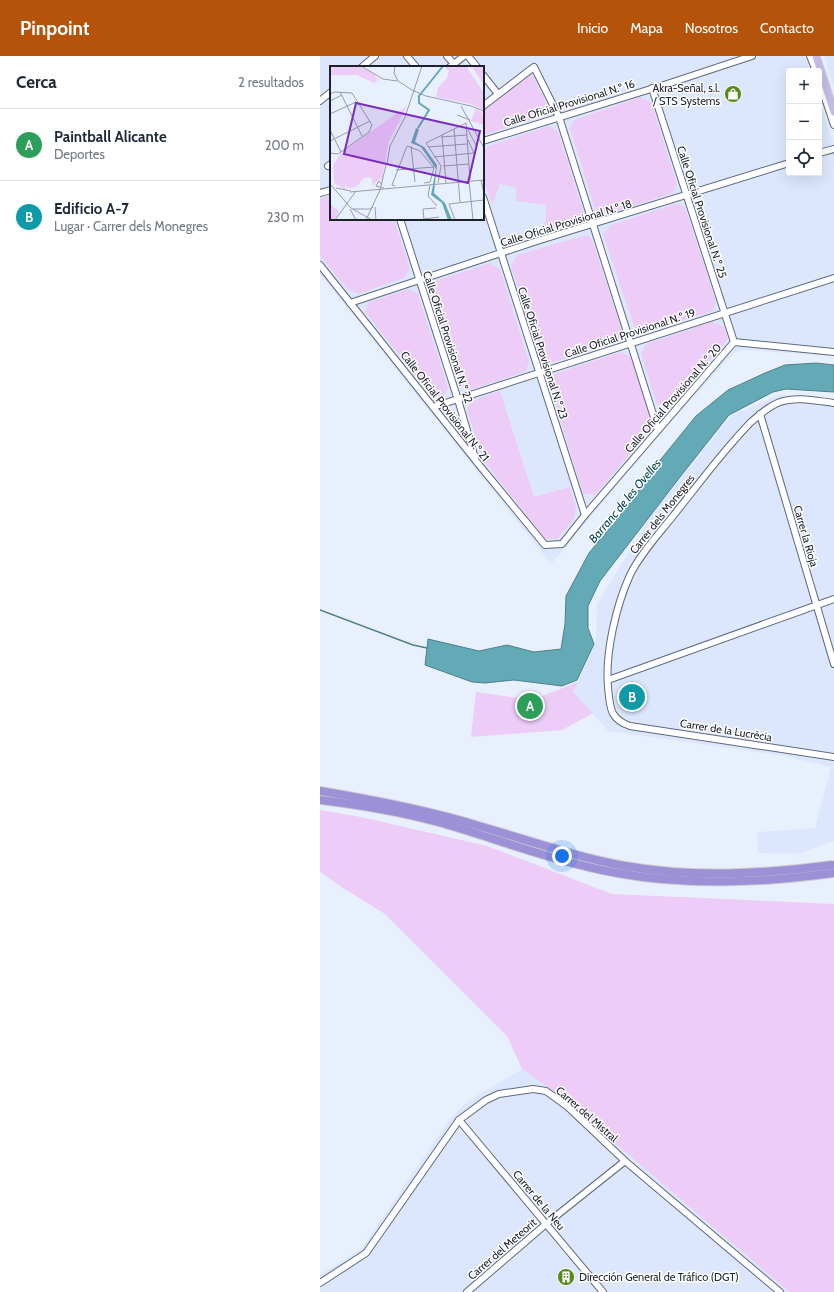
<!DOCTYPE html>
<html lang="es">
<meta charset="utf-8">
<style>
body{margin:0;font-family:Cabin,sans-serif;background:#f2f2f3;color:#1f2937}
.controls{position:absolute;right:12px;top:12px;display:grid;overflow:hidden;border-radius:4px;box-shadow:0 4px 16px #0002}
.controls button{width:36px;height:36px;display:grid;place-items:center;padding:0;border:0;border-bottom:1px solid #e0e1e3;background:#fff;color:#1f2937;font:20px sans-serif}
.you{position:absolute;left:242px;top:800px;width:14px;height:14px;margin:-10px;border:3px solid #fff;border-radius:50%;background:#1a73e8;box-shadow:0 0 0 6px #1a73e833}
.badge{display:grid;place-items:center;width:26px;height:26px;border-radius:50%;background:#b45309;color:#fff;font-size:13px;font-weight:700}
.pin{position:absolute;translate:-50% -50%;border:2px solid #fff;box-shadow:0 1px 4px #0006}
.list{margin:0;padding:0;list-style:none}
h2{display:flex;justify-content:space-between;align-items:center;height:52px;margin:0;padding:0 16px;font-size:17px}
h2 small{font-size:13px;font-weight:400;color:#747a83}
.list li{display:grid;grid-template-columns:26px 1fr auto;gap:12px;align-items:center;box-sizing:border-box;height:72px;padding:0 16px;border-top:1px solid #e0e1e3}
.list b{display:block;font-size:15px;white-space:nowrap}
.list p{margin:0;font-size:13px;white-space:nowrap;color:#747a83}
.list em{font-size:13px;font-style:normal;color:#747a83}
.icon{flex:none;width:22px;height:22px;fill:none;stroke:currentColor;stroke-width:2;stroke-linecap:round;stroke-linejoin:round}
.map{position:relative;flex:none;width:514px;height:1236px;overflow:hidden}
header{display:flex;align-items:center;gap:24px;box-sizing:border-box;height:56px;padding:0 20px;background:#b45309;color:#fff}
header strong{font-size:19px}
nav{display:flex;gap:22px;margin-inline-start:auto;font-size:14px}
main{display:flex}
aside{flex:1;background:#fff}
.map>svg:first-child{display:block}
.built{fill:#dce7fe;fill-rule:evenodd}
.green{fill:#edccf8}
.water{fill:#64a9b6;stroke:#4f808c}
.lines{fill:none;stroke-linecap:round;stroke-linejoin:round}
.stream{stroke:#4f808c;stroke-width:1.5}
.minor-casing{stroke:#5f697c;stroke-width:8}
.major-casing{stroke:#cdced0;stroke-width:9}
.highway-casing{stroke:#cdced0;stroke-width:10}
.minor{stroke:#fff;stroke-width:6}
.major{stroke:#c4bde7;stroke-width:7}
.highway{stroke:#9c91d7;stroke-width:8}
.labels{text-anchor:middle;stroke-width:3;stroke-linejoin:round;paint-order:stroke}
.poi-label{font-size:11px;fill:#1d2129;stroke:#fff;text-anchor:end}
.street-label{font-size:11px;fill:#1d2129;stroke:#fff}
.water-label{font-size:12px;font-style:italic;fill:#044650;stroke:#fff}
.inset-river{fill:none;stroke:#64a9b6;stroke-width:2}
.inset-road{fill:none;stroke:#979da8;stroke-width:1}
.view{fill:#7b2cbf;fill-opacity:0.15;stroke:#7b2cbf;stroke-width:2}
.inset-edge{fill:none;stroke:#1d2129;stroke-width:2}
</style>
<header>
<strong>Pinpoint</strong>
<nav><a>Inicio</a><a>Mapa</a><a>Nosotros</a><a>Contacto</a></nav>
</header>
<main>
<aside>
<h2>Cerca<small>2 resultados</small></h2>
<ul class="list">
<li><span class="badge" style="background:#2e9e5b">A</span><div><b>Paintball Alicante</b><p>Deportes</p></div><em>200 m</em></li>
<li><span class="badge" style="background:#0f9aa8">B</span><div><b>Edificio A-7</b><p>Lugar · Carrer dels Monegres</p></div><em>230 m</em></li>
</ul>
</aside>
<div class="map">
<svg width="514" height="1236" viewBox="0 0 514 1236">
<rect width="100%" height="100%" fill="#e9f0fd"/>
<g class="built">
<path d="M0,0h485l5,15h-21v102h30v-74l15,46v211l-93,-6 -7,3 -73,80 -110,131 -231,-290zM11,11h152v152h-152z"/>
<path d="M504,0h10v29z"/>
<path d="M459,339l55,6v440l-36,13 -40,-1 -1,-21 58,-4 16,-61 -46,-11 -177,-25 -35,-39 23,-51 1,-37 58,-94 77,-95z"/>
<path d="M202,1013l38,27 229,196h-469v-17l41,-26 89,-130 18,-18z"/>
</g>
<g class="green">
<path d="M207,18h5l16,33 -1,5 -3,4 -61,19v-26z"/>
<path d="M320,41l11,5 26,82 -4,9 -68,22 -10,-5 -25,-82 4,-8z"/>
<path d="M229,70l9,6 26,81 -4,10 -42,13 8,-16v-15l-30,-4v-13l-16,-4 -8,21 -9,-28v-29z"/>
<path d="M11,139v24h63l16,49 -6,10 -46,16 -10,-4 -28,-34v-57z"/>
<path d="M355,148l10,3 31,95 -4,9 -69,22 -8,-4 -32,-95 8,-9z"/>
<path d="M266,179l6,4 30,92 -5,10 -66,22 -11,-5 -29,-93 6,-10z"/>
<path d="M170,207l10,6 29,93 -4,10 -56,18 -10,-5 -30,-95 4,-8z"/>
<path d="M88,233l10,5 30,94 -6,10 -7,2 -70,-88 3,-9z"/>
<path d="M392,266l12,5 4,12 -59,69 -12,-4 -16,-50 5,-10z"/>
<path d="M301,296l10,5 20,63 -2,11 -54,64 -12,-2 -34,-109 5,-10z"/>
<path d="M180,335l34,106 36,-10 6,21 -2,11 -17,20h-12l-62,-79 -16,-50 4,-9z"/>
<path d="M258,626l-5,10 20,21 -31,17 -91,7 5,-45 35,5 26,1z"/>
<path d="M0,754l41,7 126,29 125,48 222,10v388h-45l-229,-196 -38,-27 -15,-33 -122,-122 -42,-26 -23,-16z"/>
</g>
<path class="water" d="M496,307l18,2v27l-48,-3 -13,3 -44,23 -49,62 -80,104 -12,25v22l6,16 -17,36 -15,6 -48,-6 -29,3 -13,-1 -47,-17 3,-26 51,12 28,-6 27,7 27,-3 4,-25 1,-28 23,-43 37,-45 31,-44 39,-48 32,-26 37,-17 20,-8z"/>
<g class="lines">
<path class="stream" d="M0,554l93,35 14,3"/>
<g class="minor-casing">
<g id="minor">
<path d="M87,0l9,11"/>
<path d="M127,0l7,8"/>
<path d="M148,0l9,11"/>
<path d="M490,0l6,15"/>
<path d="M42,11l13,-11"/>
<path d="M130,11l14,-11"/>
<path d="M163,19l15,19"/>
<path d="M499,24l15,45"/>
<path d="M332,32l82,254"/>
<path d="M0,45l11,-9"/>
<path d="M163,50l51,-39 25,50 99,313"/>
<path d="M163,85l184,-57 85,-28"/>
<path d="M499,97l15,-4"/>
<path d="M8,110l3,-2"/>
<path d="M0,137l11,-3"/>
<path d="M163,141l102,318"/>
<path d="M80,163l59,184 16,55"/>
<path d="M0,209l160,201 65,79 17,-1 23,-29 149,-173 100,10"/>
<path d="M30,247l187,-62 252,-78"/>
<path d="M514,347c-17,-2 -37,-7 -54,-1 -11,4 -21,13 -30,21 -28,29 -52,62 -77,93 -15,19 -32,37 -43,59 -14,31 -25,78 -22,112 2,19 1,32 22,39l204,31"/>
<path d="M113,351l401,-129"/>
<path d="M440,358l74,250"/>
<path d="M288,624l226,-81"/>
<path d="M139,1064l144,172"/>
<path d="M0,1227l46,-30 93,-133 27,-20 13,-6 34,-5 13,2 22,16 57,54 155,131"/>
<path d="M147,1236l79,-68 79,-63"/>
</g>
</g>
<g class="major-casing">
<path id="major" d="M496,0l18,56"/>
</g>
<g class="highway-casing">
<g id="highway">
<path d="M0,735c54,9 107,19 159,35 49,14 96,31 146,40 68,12 138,8 207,-1"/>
<path d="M0,744c41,5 82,12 122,23 58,17 115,39 175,50 72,13 144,10 216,0"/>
</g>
</g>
<use href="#minor" class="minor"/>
<use href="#major" class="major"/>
<use href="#highway" class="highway"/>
</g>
<defs>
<g id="shop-disc" transform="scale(0.9)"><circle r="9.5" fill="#57881b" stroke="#fff"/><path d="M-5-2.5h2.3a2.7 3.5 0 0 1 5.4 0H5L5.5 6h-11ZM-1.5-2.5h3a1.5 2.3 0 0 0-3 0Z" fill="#fff"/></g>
<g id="building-disc" transform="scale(0.9)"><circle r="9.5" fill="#57881b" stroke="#fff"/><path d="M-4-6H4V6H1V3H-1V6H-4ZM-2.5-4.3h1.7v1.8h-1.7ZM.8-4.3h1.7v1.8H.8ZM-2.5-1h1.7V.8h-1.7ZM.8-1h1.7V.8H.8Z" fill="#fff"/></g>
</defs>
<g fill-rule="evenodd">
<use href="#shop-disc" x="413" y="38"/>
<use href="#building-disc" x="246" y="1221"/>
</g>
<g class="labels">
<g class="poi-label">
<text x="400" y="36">Akra-Señal, s.l.<tspan x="400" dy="13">/ STS Systems</tspan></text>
<text x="259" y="1225" text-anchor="start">Dirección General de Tráfico (DGT)</text>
</g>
<g class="street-label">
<text transform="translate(249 47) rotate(-17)" y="4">Calle Oficial Provisional N.º 16</text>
<text transform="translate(382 156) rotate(72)" y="4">Calle Oficial Provisional N.º 25</text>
<text transform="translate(246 167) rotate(-17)" y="4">Calle Oficial Provisional N.º 18</text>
<text transform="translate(310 277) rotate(-18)" y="4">Calle Oficial Provisional N.º 19</text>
<text transform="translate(128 281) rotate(72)" y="4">Calle Oficial Provisional N.º 22</text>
<text transform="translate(223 297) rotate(72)" y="4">Calle Oficial Provisional N.º 23</text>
<text transform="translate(353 342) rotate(-49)" y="4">Calle Oficial Provisional N.º 20</text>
<text transform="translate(125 350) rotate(52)" y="4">Calle Oficial Provisional N.º 21</text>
<text transform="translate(342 458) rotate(-52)" y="4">Carrer dels Monegres</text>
<text transform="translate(486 480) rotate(74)" y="4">Carrer la Rioja</text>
<text transform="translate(406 674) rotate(9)" y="4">Carrer de la Lucrècia</text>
<text transform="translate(267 1058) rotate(41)" y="4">Carrer del Mistral</text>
<text transform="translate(219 1144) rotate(50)" y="4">Carrer de la Neu</text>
<text transform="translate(182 1193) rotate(-41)" y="4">Carrer del Meteorit</text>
</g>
<g class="water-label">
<text transform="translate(305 445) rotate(-50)" y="4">Barranc de les Ovelles</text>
</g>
</g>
<g transform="translate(10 10)">
<rect width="154" height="154" fill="#e9f0fd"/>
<path d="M0,0h28l15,7 5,7 -4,3 -17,-8h-27zM116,0h20l18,27v17l-13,-6 -35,-7 2,-9 9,-10 2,-7 -3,-2zM142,0h12v19l-10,-15zM77,40l-18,35 -7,38 -5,2 -4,5 -2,-9 -7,1 -8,9 -9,1 -2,-5v7l-11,-7 -1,-18 9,-13zM146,42l6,4 2,13 -13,-4zM0,138l9,7 -4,9h-5z" fill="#edccf8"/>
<path d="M86,62l3,1 -4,13 9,5 13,18 -3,28 11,10 7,17h-4l-6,-17 -11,-8 5,-26 -15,-22 -10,-4z" fill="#64a9b6"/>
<path class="inset-river" d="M88,62l11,-18 -10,-7v-7l24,-30"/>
<path class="inset-road" d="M31,0l22,13 14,2M65,0l-1,7 4,8 14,9 14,6 45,10 13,5M10,26l22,44M0,28l4,-2 18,1 20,32 -3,7 -31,22 -8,-1M0,35l12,-6M131,40l23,42M0,48l26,-12M127,49l13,5M124,63l6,73M0,64l11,22M138,64l9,17M112,69l4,48M111,71l26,-2M0,75l40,-20M81,80l4,36M98,81l39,-3M104,91l40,-4 -6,-13M57,98l3,-18 15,-29 17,-51M113,100l26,-2M66,104l38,-3M151,114l3,13M139,115l4,39M108,117l3,-17 -15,-23 40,-20 4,57M0,118l21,24 21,12M52,119l-3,-4 -3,5 8,2M100,119l-2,11 9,10M65,120l-3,-1 15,-39 13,5 14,17 -4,14 -6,1M6,122l15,3M20,126l134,-12M45,141l1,13M20,143l6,11M23,143h17l3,-2M94,153l15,-2M5,154l21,-29M36,154l14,-30 6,-25M94,154l-1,-11 13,-1M125,154l-6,-16 35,-4"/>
<path class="view" d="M26,37l124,28 -12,52 -124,-29z"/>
<rect width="154" height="154" class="inset-edge"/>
</g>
</svg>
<div class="controls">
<button>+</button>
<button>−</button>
<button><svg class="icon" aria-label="locate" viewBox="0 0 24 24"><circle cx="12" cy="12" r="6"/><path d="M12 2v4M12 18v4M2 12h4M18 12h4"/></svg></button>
</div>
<div class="you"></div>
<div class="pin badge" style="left:210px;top:650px;background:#2e9e5b">A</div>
<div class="pin badge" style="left:312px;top:641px;background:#0f9aa8">B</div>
</div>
</main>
